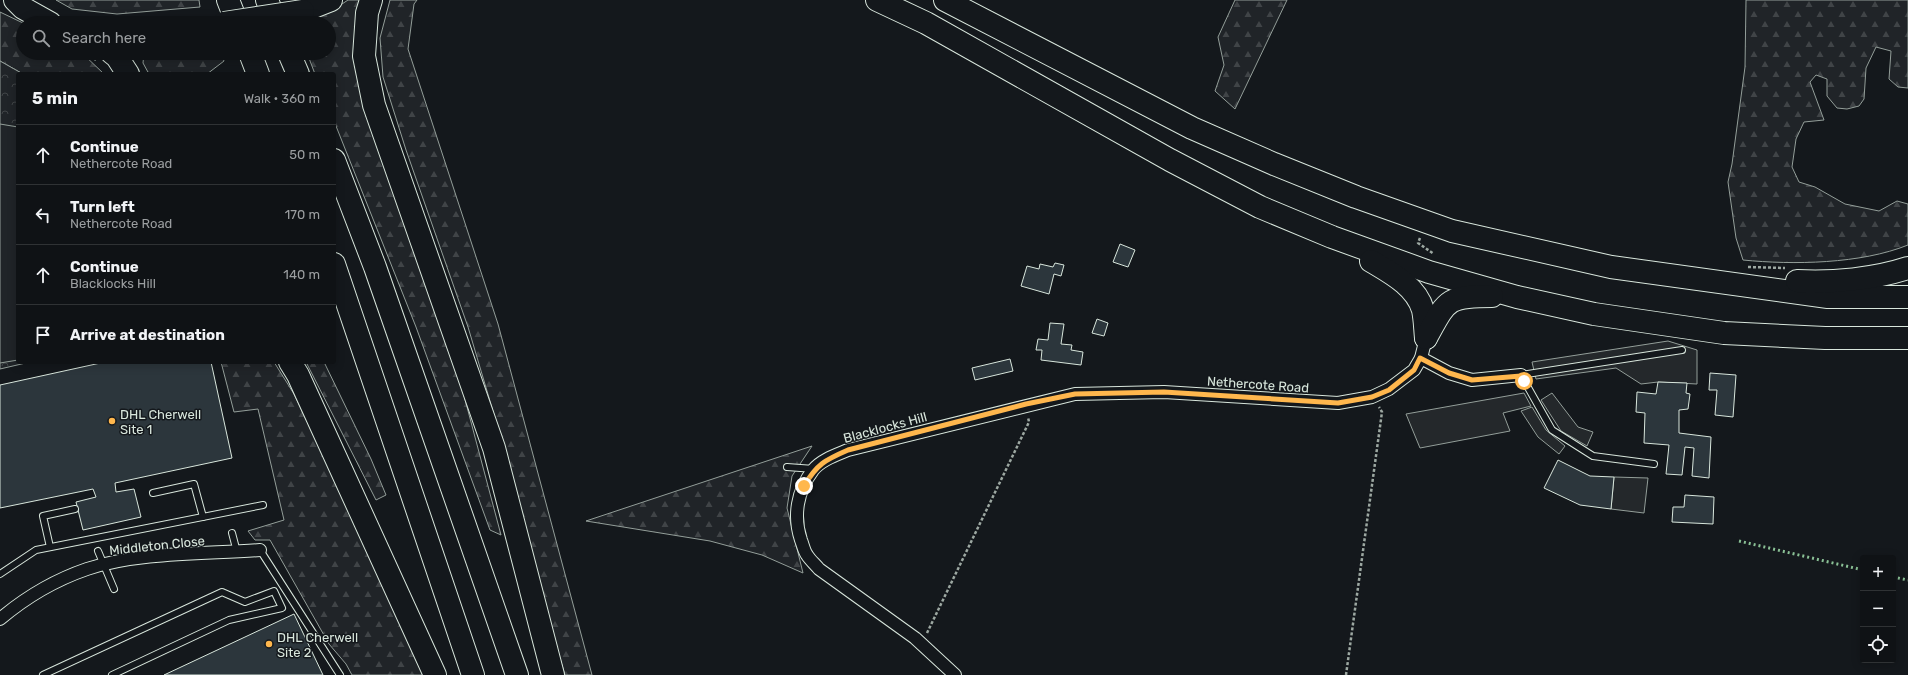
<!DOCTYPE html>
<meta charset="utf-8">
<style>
body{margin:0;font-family:Rubik,sans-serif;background:#1d2022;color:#f1f3f6}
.controls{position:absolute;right:12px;bottom:12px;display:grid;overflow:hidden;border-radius:4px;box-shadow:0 2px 10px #0003}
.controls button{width:36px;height:36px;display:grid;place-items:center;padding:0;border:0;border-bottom:1px solid #2f3234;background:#0f1215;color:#f1f3f6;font:20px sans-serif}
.stop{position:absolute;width:12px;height:12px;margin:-9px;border:3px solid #ffb74d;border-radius:50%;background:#fff}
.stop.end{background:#ffb74d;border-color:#fff;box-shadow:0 1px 4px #0008}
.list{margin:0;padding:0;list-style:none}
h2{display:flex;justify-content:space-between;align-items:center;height:52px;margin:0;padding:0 16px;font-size:17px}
h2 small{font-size:13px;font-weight:400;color:#9b9ea0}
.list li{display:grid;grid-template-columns:26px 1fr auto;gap:12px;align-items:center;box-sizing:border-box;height:60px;padding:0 16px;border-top:1px solid #2f3234}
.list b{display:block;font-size:15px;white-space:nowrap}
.list p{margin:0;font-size:13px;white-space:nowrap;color:#9b9ea0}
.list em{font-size:13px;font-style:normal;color:#9b9ea0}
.icon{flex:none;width:22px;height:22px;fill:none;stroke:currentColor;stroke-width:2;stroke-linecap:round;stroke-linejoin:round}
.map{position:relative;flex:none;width:1908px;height:675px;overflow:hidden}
.search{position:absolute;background:#0f1215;box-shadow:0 2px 10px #0003;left:16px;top:16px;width:320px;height:44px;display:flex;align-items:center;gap:10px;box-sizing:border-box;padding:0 14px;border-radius:22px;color:#9b9ea0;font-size:15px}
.panel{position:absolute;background:#0f1215;box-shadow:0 2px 10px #0003;left:16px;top:72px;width:320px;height:292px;border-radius:4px}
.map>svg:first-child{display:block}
.forest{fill:url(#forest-firs);stroke:#939e99}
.park{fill:url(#park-crowns);stroke:#939e99}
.pitch{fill:#202428;stroke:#939e99}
.parking{fill:#24282b;stroke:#939e99}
.building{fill:#2c363c;stroke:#d8e6dc}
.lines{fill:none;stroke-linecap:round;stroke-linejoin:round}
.lane-casing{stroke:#d8e6dc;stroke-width:8}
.street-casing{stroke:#d8e6dc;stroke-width:14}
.highway-casing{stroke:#d8e6dc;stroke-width:24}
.path{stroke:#9da8a2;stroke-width:2.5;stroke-dasharray:3 2;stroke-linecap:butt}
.lane{stroke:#14181c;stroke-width:6}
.street{stroke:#14181c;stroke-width:12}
.highway{stroke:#14181c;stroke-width:22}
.highway-bridge-casing{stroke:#d8e6dc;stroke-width:24;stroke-linecap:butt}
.highway-bridge{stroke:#14181c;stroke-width:22}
.hedge{stroke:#8ac095;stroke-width:3;stroke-dasharray:2 3;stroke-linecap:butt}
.route{stroke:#ffb74d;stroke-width:5}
.poi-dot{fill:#ffb74d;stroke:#14181c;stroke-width:1.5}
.labels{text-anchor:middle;stroke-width:3;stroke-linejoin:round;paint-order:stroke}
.street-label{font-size:13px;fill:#d8e6dc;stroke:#14181c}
.poi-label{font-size:13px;fill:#d8e6dc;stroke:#14181c;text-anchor:start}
</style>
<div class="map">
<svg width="1908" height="675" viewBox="0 0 1908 675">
<defs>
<pattern id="forest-firs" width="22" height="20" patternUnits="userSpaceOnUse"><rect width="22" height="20" fill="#202428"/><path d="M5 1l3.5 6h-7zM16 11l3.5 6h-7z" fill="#404447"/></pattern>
<pattern id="park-crowns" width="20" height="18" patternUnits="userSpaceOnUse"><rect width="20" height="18" fill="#202428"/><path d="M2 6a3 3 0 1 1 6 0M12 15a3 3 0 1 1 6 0" fill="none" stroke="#404447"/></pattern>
</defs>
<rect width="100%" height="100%" fill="#14181c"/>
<g class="forest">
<path d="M56,0h143l1,7 -83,7 -45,-5z"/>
<path d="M348,0h15l-8,34 99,324 47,177 -11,-5 -74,-203 -82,-206v-47h-19l-8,-21h22v-30h-28l-1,-2 36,-13z"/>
<path d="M390,0h27l-3,4 -6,45 90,275 94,351h-27l-22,-73 -37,-147 -38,-128 -62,-177 -23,-73 -3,-39z"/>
<path d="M1235,0h52l-52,109 -20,-18 9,-26 -6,-28z"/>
<path d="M1746,0h162v88l-10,-1 -9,-8 2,-28 -15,-4 -10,21 -2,31 -5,7 -12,3 -10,-1 -10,-12v-17l-11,-4 -6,7 14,38 -20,2 -8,17 -4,28 7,15 16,5 30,17 34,7 18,-10 11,3v41c-47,19 -115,20 -165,15l-7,-22 -8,-56 4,-18 13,-97z"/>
<path d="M0,12l23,11v30h59l22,21h-81l-23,-13z"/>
<path d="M144,53h77l3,8 -17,13h-58l-6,-11z"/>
<path d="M221,362h53l20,32 133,281h-75l-6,-11 -17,-20 -59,-104h-15l-7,-9 36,-11 -26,-111 -24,3z"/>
<path d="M306,362h18l47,97 15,36 -10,5z"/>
<path d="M812,446l-20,30 -5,32 16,65 -41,-18 -52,-14 -124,-20z"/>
</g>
<path class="park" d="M0,61l23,13h-5v288h12l-30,7z"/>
<path class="pitch" d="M0,124l18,3v233l-18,3z"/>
<g class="parking">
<path d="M1668,341l29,9v34l-39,-2 -17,2 -25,-16 -80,11 -4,-17z"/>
<path d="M1524,393l7,13 -28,7 7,18 -90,17 -14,-34z"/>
<path d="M1552,393l26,34 15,5 -6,14 -26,-15 -20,-31z"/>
<path d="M1532,407l14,23 19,16 -6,8 -21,-17 -17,-26z"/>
<path d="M1614,477l34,1 -4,35 -33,-4z"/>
</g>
<g class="building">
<path d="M1120,244l15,6 -7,17 -15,-5z"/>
<path d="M1055,263l9,2 -3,11 -7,-2 -5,20 -28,-8 6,-20 12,3 1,-5 13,3z"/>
<path d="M1097,319l11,4 -4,13 -12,-3z"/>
<path d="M1050,323l14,1 -3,20 11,1 -1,5 12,2 -2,13 -40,-5 1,-10h-6l2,-11 10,1z"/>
<path d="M1010,359l3,12 -38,9 -3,-12z"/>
<path d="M105,362h106l21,96 -117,25 1,9 18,-3 7,28 -58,13 -7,-28 20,-5 -3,-8 -93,19v-123z"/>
<path d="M1710,373l26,2 -3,42 -18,-2 2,-25h-8z"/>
<path d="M1658,382l29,1 -1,10 4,1 -2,15 -9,1v23l32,4 -2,41 -17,-2 2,-28 -9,-1 -3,28 -16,-1 3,-29 -25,-2 1,-30 -9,-1 1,-20 19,2z"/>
<path d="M1558,460l32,16 24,1 -3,32 -31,-4 -36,-17z"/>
<path d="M1685,495l29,2 -1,27 -41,-2 1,-15h11z"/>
<path d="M294,614l29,61h-159z"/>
</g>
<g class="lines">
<g class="lane-casing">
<g id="lane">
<path d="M1654,464l-61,-8 -41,-26 -31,-55 161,-25"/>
<path d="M787,467l27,2"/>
<path d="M153,493l41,-9 9,33"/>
<path d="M232,533l5,19"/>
<path d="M50,547l-7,-31 32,-7"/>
<path d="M260,550l80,125"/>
<path d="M98,551l16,38"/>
<path d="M0,574l36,-24 227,-45"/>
<path d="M43,675l179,-83 23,10 29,-11 8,17 -53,12 -117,55"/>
</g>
</g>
<g class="street-casing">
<g id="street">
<path d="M1421,358l28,15 23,7 49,-5"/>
<path d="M0,619c26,-22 55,-39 87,-50 50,-17 120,-15 173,-19"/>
<path d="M955,675l-40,-37 -96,-69c-4,-5 -9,-9 -12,-14 -3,-4 -4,-10 -6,-15 -8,-24 -4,-49 12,-70 8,-10 23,-15 35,-20l227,-56 89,-2 174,11 34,-6 17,-8 25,-19 7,-12 5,-20"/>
</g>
</g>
<g class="highway-casing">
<g id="highway">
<path d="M15,0l8,8 27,15"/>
<path d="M228,0l9,23"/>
<path d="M267,0l9,23"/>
<path d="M371,0l-4,13 -3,43 10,49 120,343 59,227"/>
<path d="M877,0l49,23 244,137 90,47 72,30 97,35 88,25 77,17 130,19 101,5h83"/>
<path d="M945,0l247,128 82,36 82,33 96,34 159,36 217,30h80"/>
<path d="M303,11l28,-11"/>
<path d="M112,53l5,4 11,17"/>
<path d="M250,53l8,21"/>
<path d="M289,53l9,21"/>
<path d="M334,160l41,107 142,408"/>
<path d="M1371,261c20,12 45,25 52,49 2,9 2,19 3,28"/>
<path d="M334,264l139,411"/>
<path d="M1797,281c35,2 78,-2 111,-13"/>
<path d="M1426,338c21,-38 20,-42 66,-42"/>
<path d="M290,362l8,13 137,300"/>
</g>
</g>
<g class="path">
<path d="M86,53l10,7"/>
<path d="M1420,238l-2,5 16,11"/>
<path d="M1748,267l37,1"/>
<path d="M927,633l102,-211 -1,-5"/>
<path d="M1346,675l36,-263 -3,-5"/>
</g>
<use href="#lane" class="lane"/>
<use href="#street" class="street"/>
<use href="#highway" class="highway"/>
<g class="highway-bridge-casing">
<path id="highway-bridge" d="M224,23l79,-12"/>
</g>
<use href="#highway-bridge" class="highway-bridge"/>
<g class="hedge">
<path d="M1739,541l124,29"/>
<path d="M1893,577l15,3"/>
</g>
</g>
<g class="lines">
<path class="route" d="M804,486c13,-22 21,-26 44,-36l178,-46 49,-10 89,-2 174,11 34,-6 17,-7 25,-20 6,-12 29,15 23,7 49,-4 3,5"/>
</g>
<g class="poi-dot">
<circle cx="112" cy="421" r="4"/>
<circle cx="269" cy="644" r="4"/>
</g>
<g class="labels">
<g class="street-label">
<text transform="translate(1258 384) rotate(4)" y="5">Nethercote Road</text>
<text transform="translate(885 427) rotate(-15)" y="5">Blacklocks Hill</text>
<text transform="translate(157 545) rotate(-6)" y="5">Middleton Close</text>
</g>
<g class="poi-label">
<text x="120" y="419">DHL Cherwell<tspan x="120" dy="15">Site 1</tspan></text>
<text x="277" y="642">DHL Cherwell<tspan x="277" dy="15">Site 2</tspan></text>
</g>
</g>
</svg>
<div class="controls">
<button>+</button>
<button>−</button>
<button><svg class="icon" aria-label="locate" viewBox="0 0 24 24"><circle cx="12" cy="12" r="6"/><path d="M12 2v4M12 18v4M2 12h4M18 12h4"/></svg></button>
</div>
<div class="stop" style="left:1524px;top:381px"></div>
<div class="stop end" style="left:804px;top:486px"></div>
<div class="search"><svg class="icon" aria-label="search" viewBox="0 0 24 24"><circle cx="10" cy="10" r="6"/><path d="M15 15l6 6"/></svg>Search here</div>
<section class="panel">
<h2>5 min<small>Walk · 360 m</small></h2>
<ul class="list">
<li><svg class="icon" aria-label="ahead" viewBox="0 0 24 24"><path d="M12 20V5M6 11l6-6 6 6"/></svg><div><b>Continue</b><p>Nethercote Road</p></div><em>50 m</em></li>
<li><svg class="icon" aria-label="left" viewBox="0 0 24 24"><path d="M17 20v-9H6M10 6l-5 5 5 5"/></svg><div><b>Turn left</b><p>Nethercote Road</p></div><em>170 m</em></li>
<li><svg class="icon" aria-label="ahead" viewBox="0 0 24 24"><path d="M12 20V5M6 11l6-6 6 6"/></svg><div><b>Continue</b><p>Blacklocks Hill</p></div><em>140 m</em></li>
<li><svg class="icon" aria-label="arrive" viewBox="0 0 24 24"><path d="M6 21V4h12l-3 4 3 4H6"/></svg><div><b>Arrive at destination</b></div></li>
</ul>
</section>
</div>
